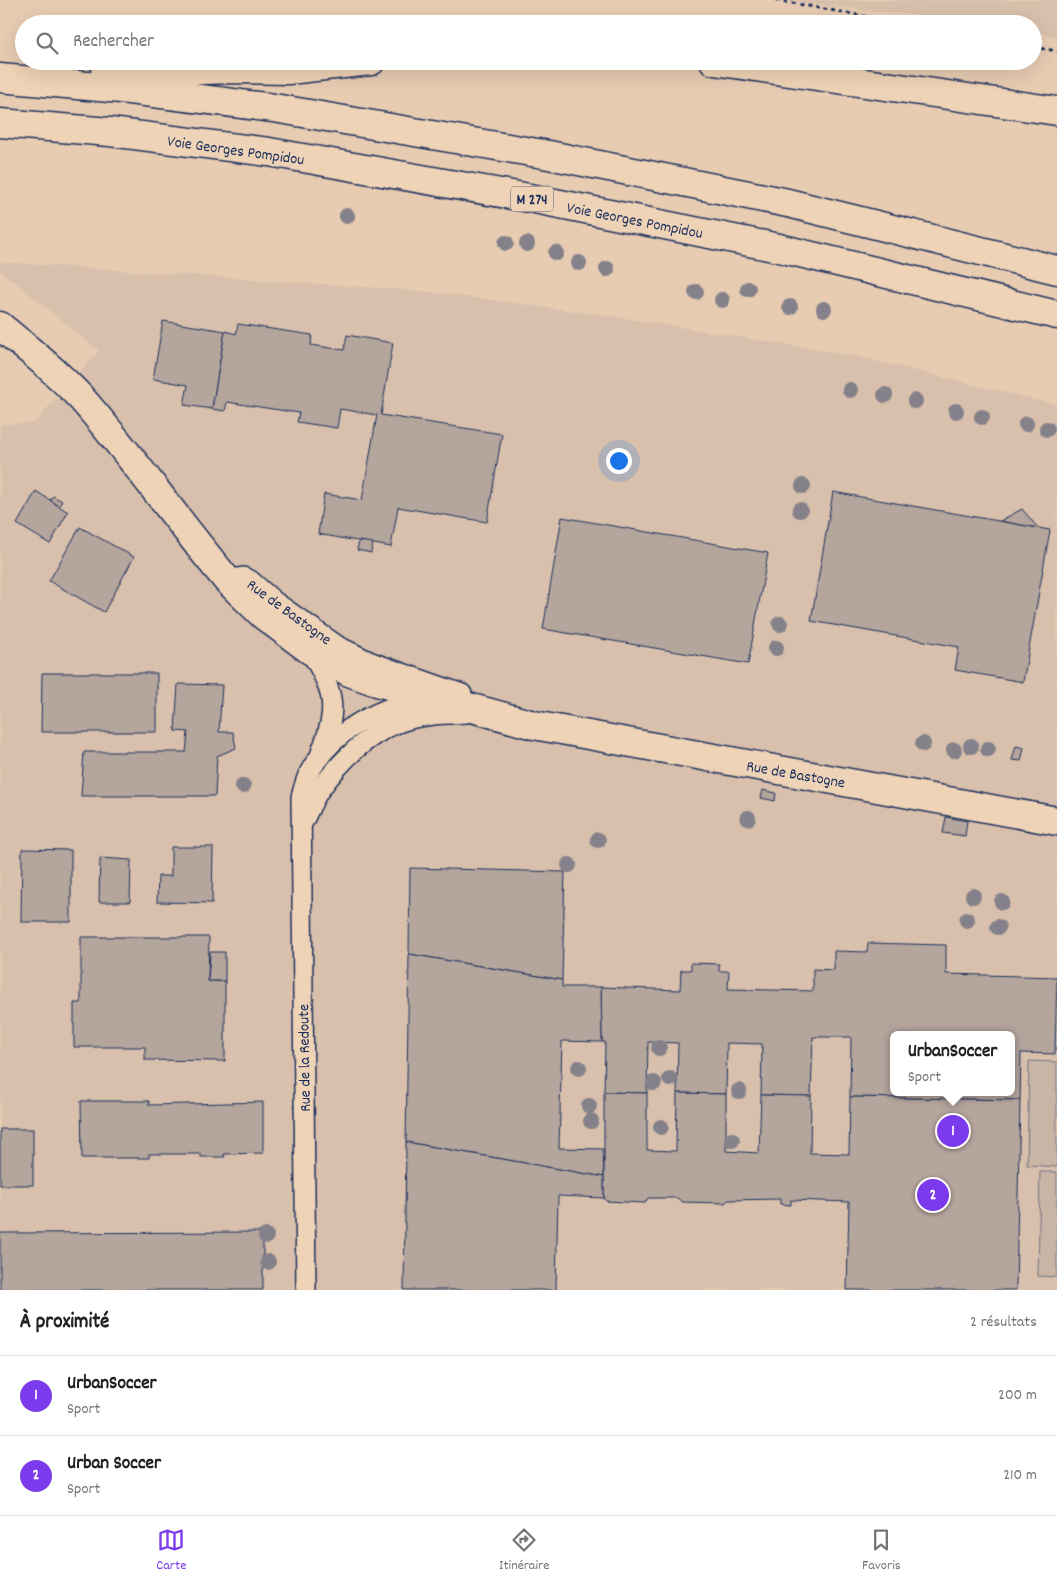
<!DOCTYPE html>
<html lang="fr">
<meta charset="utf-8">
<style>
body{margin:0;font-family:Dekko,sans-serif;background:#f6f6f6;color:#222}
.you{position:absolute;left:618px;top:460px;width:18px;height:18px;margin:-12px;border:4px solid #fff;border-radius:50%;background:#1a73e8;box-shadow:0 0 0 8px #1a73e833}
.badge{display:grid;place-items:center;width:32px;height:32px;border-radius:50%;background:#7c3aed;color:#fff;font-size:16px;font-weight:700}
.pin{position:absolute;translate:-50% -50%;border:2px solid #fff;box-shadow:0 1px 5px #0006}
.popup{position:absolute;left:890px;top:1031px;width:125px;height:65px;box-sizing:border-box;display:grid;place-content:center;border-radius:8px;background:#fff;filter:drop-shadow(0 1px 4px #0005);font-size:16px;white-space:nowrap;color:#767676}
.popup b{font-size:19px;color:#222}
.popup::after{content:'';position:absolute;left:50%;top:100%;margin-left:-10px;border:10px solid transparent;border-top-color:#fff}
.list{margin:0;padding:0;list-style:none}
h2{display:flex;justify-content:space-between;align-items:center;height:65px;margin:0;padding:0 20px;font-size:21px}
h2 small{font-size:16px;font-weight:400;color:#767676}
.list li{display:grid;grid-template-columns:32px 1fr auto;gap:15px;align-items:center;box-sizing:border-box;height:80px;padding:0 20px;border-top:1px solid #e0e0e0}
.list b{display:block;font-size:19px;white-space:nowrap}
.list p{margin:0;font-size:16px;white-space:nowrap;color:#767676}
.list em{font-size:16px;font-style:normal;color:#767676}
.icon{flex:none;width:28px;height:28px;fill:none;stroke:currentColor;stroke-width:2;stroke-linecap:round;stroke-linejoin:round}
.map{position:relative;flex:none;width:1057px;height:1290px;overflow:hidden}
.search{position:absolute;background:#fff;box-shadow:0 5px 20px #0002;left:15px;right:15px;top:15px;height:55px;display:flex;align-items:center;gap:12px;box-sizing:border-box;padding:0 18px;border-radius:28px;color:#767676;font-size:19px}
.sheet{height:225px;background:#fff}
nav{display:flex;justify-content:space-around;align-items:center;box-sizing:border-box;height:70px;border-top:1px solid #e0e0e0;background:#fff;font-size:14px;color:#767676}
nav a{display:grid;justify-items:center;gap:2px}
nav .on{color:#7c3aed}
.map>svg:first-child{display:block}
.built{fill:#d8c0ac;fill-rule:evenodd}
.green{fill:#c9b5a6;stroke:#727282}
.building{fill:#b4a59d;stroke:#1b2f5e;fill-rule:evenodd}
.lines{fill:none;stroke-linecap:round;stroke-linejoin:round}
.minor-casing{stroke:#1b2f5e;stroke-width:22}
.primary-casing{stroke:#1b2f5e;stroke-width:31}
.trunk-casing{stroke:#1b2f5e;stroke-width:31}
.path{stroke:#1b2f5e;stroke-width:3;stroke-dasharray:4 4;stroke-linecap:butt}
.minor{stroke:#efd3b6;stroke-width:19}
.primary{stroke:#efd3b6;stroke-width:28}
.trunk{stroke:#efd3b6;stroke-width:28}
.tree{fill:#85818a}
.labels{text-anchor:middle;stroke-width:4.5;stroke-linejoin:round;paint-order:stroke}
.shield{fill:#efd3b6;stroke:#5b6078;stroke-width:1}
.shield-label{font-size:15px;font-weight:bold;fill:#1b2f5e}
.street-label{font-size:16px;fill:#1b2f5e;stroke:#efd3b6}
</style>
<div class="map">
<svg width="1057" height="1290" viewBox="0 0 1057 1290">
<rect width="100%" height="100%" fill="#e7ccb2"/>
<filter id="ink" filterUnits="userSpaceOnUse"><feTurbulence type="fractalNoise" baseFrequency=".02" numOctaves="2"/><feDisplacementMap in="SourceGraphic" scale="10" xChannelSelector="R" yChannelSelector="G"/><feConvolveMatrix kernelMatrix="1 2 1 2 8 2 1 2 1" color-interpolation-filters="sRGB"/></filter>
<g filter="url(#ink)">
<g class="built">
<path d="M778,0h279v37l-24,-5v-8h-38z"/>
<path d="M0,262l421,29 184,24 246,40 206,50v885h-1057v-866l34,-1 65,-72 -99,-81zM894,1035h118v57h-118z"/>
</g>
<g class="green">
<path d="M1029,1061l28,1v105l-30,-2z"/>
<path d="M1040,1172h17v105l-19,-1z"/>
</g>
<g class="building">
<path d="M163,321l62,10 -13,78 -28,-4 4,-20 -35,-6z"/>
<path d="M238,324l74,11 -1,10 33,5 3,-15 46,8 -12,72 121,19 -15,88 -89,-15 -7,40 -73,-13 6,-40 38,6 15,-85 -37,-6 -3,19 -40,-6 2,-9 -72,-11 -2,9 -13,-2 13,-78 11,3z"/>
<path d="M36,491l32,21 -18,32 -33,-20z"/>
<path d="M833,492l217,38 -27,152 -68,-12 4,-23 -148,-26z"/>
<path d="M53,496l9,5 -3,5 -9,-6z"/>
<path d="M1022,509l16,19 -38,-7z"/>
<path d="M562,517l206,36 -20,111 -205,-35z"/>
<path d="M80,527l54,30 -30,55 -55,-31z"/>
<path d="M359,541l14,2 -2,10 -14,-3z"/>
<path d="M42,673h115v59h-116z"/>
<path d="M178,684l44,1 -3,47h14l3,16 -19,8 -2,40h-134l3,-44h102l2,-20 -13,-1z"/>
<path d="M1016,746l8,2 -3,13 -9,-1z"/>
<path d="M763,790l13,3 -1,8 -14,-3z"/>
<path d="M946,817l21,4 -2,15 -22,-3z"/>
<path d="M171,847h42l-1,56 -55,-1 1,-26h13z"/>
<path d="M22,849l49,1v72h-50z"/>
<path d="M100,858l31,2 -1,42h-31z"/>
<path d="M410,868l155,4 -3,108 -153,-26z"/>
<path d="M81,937h128l-1,44h17v80l-80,-1v-13h-71v-44h7z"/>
<path d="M868,943l78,2v29l111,3 -2,77 -34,-1 -1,47 -170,-3 1,-60h-38l-2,59 -50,-1 1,-51 -35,-1 -1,51 -49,-1 1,-50 -30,-1 -1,51 -43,-1 1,-50h-3l-1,-55 79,3 1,-20h10v-7l28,1v7h10l-1,18 85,2v-22l21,1v-19l33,1zM894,1035h118v57h-118z"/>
<path d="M210,952h15v29h-17z"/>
<path d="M409,954l153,26v7h39l1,55 -40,-1 -3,107 44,1 1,28 -198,-35z"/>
<path d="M604,1092l43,1v57l29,1 1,-58 49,1v57l33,2 2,-58 50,1 -1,57 39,1 1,-57 170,3 -4,190h-169l2,-88 -58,-2v5l-11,-1v-5l-52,1 -3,3 -43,-1 -5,-4h-29l-3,5 -39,-2 -2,-3z"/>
<path d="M81,1101h68v4l114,-3v51l-39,1 1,3h-24v-3h-52v4h-67z"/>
<rect x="0" y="1129" width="33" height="56"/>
<path d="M406,1142l198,35v21l-46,-2 -2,94h-152z"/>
<path d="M263,1232v58h-263v-57z"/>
</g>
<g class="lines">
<g class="minor-casing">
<g id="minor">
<path d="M227,580l16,-3 7,3 24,21 64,45 33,16 91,32"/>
<path d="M310,651c24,41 29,56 11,101"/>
<path d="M303,822c5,-10 10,-22 16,-31 22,-31 53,-62 91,-72 18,-5 38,-5 57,-6"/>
<path d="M306,1290l-5,-493c2,-7 4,-15 7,-22 23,-45 71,-67 118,-78"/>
</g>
</g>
<g class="primary-casing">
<path id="primary" d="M227,580l36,35 47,35 39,22 28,10 157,43 523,96"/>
</g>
<g class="trunk-casing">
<g id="trunk">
<path d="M714,61l343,50"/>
<path d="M105,73l131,-4 52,1 83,-9"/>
<path d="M0,78l121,11 153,19 275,47 239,48 269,67"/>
<path d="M0,123l110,9 159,20 266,47 244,49 278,67"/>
<path d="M0,326c28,23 57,46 82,73 51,58 95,122 145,181"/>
</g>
</g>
<g class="path">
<path d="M776,0l130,24"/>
<path d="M1033,47l24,4"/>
</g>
<use href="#minor" class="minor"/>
<use href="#primary" class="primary"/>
<use href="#trunk" class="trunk"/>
</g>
<g class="tree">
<circle cx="347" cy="216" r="8"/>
<circle cx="506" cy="243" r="8"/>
<circle cx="527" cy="244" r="8"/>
<circle cx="556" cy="253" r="8"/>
<circle cx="579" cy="263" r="8"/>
<circle cx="607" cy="269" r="8"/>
<circle cx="748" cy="289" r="8"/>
<circle cx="696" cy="292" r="8"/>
<circle cx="722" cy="300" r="8"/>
<circle cx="790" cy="307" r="8"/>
<circle cx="824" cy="309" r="8"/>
<circle cx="850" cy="390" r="8"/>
<circle cx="885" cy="395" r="8"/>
<circle cx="915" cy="401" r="8"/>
<circle cx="956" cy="411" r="8"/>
<circle cx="982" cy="417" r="8"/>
<circle cx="1026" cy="424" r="8"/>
<circle cx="1047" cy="429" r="8"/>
<circle cx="803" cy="486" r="8"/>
<circle cx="800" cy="510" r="8"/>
<circle cx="780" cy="624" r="8"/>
<circle cx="776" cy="648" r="8"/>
<circle cx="923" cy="744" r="8"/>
<circle cx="971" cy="746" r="8"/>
<circle cx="988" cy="749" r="8"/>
<circle cx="954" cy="750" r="8"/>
<circle cx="243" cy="786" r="8"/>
<circle cx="748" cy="818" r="8"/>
<circle cx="598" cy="840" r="8"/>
<circle cx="569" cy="865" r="8"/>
<circle cx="973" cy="896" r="8"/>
<circle cx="1002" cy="902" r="8"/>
<circle cx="967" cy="920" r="8"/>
<circle cx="998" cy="927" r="8"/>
<circle cx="659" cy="1048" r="8"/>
<circle cx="579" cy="1068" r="8"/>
<circle cx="670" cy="1079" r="8"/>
<circle cx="654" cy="1083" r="8"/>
<circle cx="739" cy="1091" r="8"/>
<circle cx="589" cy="1106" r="8"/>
<circle cx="591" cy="1121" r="8"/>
<circle cx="661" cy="1127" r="8"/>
<circle cx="732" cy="1140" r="8"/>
<circle cx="266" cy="1236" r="8"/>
<circle cx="268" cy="1262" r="8"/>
</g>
</g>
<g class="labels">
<rect class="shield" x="511" y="186.5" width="42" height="25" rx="4"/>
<g class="shield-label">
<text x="532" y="204">M 274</text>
</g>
<g class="street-label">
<text transform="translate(236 149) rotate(8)" y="6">Voie Georges Pompidou</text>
<text transform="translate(635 219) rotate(11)" y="6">Voie Georges Pompidou</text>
<text transform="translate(290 611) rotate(36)" y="6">Rue de Bastogne</text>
<text transform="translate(796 773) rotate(10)" y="6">Rue de Bastogne</text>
<text transform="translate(303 1058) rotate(-91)" y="6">Rue de la Redoute</text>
</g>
</g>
</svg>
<div class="you"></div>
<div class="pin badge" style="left:953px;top:1131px">1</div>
<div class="popup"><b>UrbanSoccer</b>Sport</div>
<div class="pin badge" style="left:933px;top:1195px">2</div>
<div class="search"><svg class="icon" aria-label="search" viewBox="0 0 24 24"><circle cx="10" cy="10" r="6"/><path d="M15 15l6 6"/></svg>Rechercher</div>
</div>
<section class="sheet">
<h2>À proximité<small>2 résultats</small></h2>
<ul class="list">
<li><span class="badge">1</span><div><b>UrbanSoccer</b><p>Sport</p></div><em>200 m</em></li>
<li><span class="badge">2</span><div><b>Urban Soccer</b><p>Sport</p></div><em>210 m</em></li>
</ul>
</section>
<nav>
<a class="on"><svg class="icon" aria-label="map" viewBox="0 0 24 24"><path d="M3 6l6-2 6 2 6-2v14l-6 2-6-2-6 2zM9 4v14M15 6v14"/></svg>Carte</a>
<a><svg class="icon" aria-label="directions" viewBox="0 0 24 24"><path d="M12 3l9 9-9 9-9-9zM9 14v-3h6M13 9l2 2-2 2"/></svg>Itinéraire</a>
<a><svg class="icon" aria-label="saved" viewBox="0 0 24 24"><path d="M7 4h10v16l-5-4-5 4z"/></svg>Favoris</a>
</nav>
